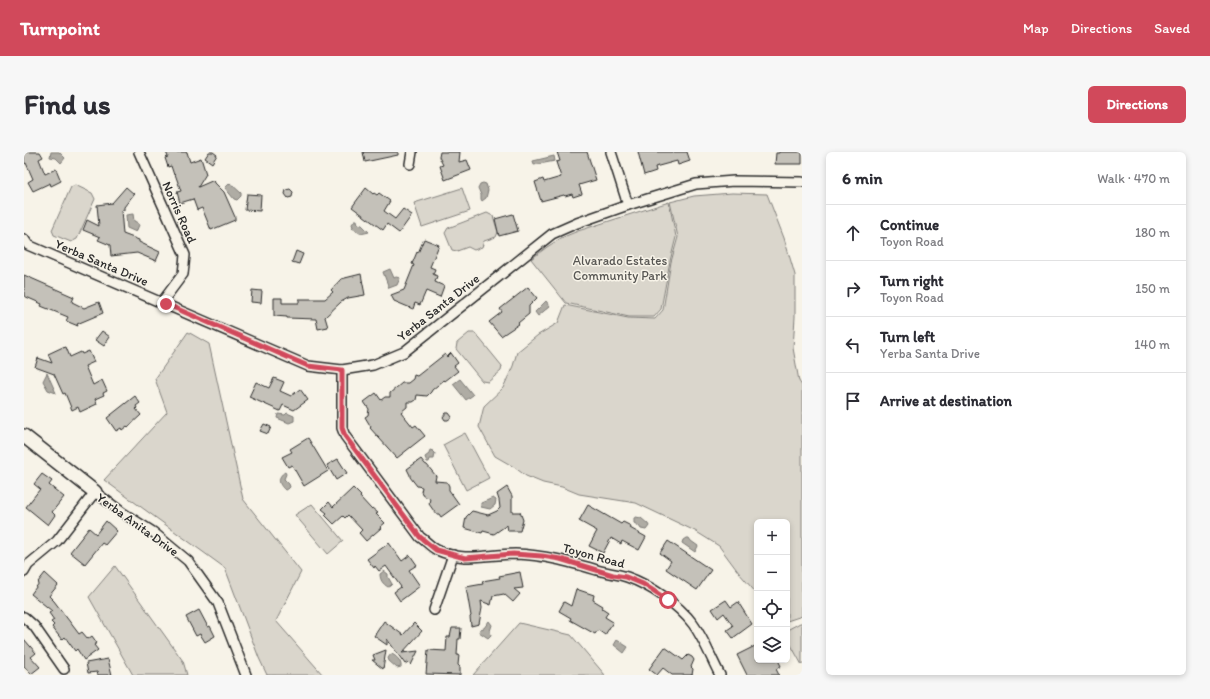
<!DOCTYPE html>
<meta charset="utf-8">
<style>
body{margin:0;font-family:Itim,sans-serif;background:#f7f7f7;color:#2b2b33}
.controls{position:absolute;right:12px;bottom:12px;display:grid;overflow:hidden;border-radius:6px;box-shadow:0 2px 6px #0003}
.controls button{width:36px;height:36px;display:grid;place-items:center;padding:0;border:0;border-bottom:1px solid #e1e1e2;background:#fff;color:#2b2b33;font:20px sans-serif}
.stop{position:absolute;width:12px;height:12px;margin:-9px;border:3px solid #d1495b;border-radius:50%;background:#fff}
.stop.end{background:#d1495b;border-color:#fff;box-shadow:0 1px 4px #0008}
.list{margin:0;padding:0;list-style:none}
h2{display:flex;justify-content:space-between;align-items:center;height:52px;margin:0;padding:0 16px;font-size:17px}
h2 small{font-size:13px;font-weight:400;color:#7c7c81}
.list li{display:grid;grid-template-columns:26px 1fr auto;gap:12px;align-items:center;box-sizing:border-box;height:56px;padding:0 16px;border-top:1px solid #e1e1e2}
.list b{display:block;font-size:15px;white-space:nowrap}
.list p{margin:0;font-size:13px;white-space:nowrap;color:#7c7c81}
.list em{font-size:13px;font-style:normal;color:#7c7c81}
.icon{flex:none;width:22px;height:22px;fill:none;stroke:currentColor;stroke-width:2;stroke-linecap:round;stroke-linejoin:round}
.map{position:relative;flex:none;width:778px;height:523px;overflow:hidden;border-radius:6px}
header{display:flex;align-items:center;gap:24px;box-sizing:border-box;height:56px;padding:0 20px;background:#d1495b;color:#fff}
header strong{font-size:19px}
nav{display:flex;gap:22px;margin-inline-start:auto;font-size:14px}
.intro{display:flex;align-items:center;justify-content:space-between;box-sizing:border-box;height:96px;padding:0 24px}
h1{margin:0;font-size:28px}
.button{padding:10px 18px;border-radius:6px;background:#d1495b;color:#fff;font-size:14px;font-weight:700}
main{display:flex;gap:24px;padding:0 24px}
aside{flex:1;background:#fff;border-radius:6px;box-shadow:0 2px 6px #0003}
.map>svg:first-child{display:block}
.green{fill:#dad6cc;stroke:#82807c}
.water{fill:#afaca4;stroke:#7a7874}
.building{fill:#c4c1b9;stroke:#2b2b2b}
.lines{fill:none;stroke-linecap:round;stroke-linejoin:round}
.street-casing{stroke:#2b2b2b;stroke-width:12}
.secondary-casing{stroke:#2b2b2b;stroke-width:16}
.street{stroke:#f7f3e8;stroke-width:9}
.secondary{stroke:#f7f3e8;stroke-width:13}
.route{stroke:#d1495b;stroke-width:5}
.labels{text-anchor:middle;stroke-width:3;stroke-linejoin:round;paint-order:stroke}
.street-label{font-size:13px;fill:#2b2b2b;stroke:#f7f3e8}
.park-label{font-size:13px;fill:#575653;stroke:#f7f3e8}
</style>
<header>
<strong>Turnpoint</strong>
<nav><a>Map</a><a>Directions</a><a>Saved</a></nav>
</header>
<div class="intro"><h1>Find us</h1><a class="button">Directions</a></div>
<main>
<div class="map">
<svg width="778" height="523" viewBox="0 0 778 523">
<rect width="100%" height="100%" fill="#f7f3e8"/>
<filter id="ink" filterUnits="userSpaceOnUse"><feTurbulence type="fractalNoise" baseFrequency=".025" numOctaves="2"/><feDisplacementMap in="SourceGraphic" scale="8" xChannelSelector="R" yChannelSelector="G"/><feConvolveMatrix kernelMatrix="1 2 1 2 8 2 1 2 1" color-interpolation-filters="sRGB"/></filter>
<g filter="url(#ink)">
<g class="green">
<path d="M51,33l17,8 3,6 -18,40 -6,3 -17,-7 -2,-5 19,-43z"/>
<path d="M438,36l8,23 -48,16 -8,-24z"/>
<path d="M708,41l35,1 17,44 11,37v42l-2,31 6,33 3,5v230l-15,5v-99h-30v72l-18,-21 -20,-27 -24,-15 -59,-28 -57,-9 -17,-7 -19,-4 -17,-7 -12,-9 -19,-11 -16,-29 5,-21 19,-18 10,-22 4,-14 21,-17 20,-12 7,-18 63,13 27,1 8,-9 8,-48 7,-25 -8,-35 24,-6z"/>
<path d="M645,50l7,35 -6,24 -9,48 -7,8h-25l-63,-14 -35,-44 16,-12 14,-9 17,-7z"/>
<path d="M463,61l6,3 5,16 -2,5 -12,4 -2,6 -8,3 -6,-3 -11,4 -5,-1 -7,-17 3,-5z"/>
<path d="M164,180l21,12 34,155 58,73 -25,49 47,54h-56l-8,-17 -34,-90 -121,-88 63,-68 -12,-33z"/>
<path d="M445,181h6l27,33 -1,5 -13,11 -6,-1 -26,-32 1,-6z"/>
<path d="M441,281l24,45 -23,12 -23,-45z"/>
<path d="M288,352l31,37 -15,13 -33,-39z"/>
<path d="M91,414l68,95 4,14h-54l-44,-78z"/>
<path d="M495,471l52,12 34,40h-132z"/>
<path d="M776,471h2v42l-15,-27v-8z"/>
</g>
<g class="water">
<path d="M27,0h8l6,6 -4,5 -5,-5 -6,-1z"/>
<path d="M530,4l1,5 -21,4 -1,-4z"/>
<path d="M206,31l11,10v3l-4,4 -3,-1 -9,-11z"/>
<path d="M459,31l3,1 2,6 -2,8 -4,3 -1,-2v-4l-3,-7 2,-4z"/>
<path d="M109,62l1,7 4,2 1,2 -3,7 -9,-4 -1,-13z"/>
<path d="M331,68h2l1,4 4,1 7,7c-11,3 -8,1 -17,-4l1,-1 -1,-3z"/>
<path d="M366,117l4,9 2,-1 4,1 -3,7 -8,3 -6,-16z"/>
<path d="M522,149l4,5 -12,10 -3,-4z"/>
<path d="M23,221l9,20 -8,-3 -5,-9z"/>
<path d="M436,227l13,16 -7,5 -13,-16z"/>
<path d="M263,261l7,3v5l-5,2 -12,-5 1,-4 7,1z"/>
<path d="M406,298l3,1 2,2 -1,6h-4l-1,3h-2l-2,-5 4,-3z"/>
<path d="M261,320l1,2 -2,5 5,5 1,3 -2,2 -3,1c-7,-6 -8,-13 0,-18z"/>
<path d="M469,346l3,2 -1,5 -5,4 -9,-2v-4z"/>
<path d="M612,365l5,1 7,6 1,2 -3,4 -5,-1 -2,-3 -5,-3v-5z"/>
<path d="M662,386h3l2,3 7,5 -3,6 -13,-9 1,-3z"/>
<path d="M360,419l4,3v3l4,7 -2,2 -2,1c-5,-3 -8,-7 -8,-13z"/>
<path d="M465,469l3,4 -2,6 1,4 -3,3 -9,-6 1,-3 4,-1z"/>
<path d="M593,488l11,7 -4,6 -10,-8z"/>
<path d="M367,502c5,1 11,8 10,13l-4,1 -8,-7 -1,-3z"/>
</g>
<g class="building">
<path d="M0,0h16l3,5 -4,2 6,15 11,-5 5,12 -10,5 -1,-3 -17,8 -5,-9 5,-3 -7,-16 -2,1z"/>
<path d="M142,0h21l3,10 11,-4 5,16 -8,13 16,-7 1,3 9,9 11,25v3l-24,10 -9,-22 -5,2 -4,-11 -13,4 -3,-11 4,-1 -6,-17 -1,1 -3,-9 -3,1 -3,-9 3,-1z"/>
<path d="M185,0h4l4,3 -5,8 -7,-5z"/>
<path d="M339,0h35v3l-33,7z"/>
<path d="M416,0h20l-1,10 8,-2 4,10 -26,10 -5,-14 3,-1 -4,-8z"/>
<path d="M533,0h30l9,28 -17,5 3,9 -9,3 -1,-3 -7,2 -1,-1 -23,6 -6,-19 8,-3 1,3 17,-5 -5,-15 4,-1z"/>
<path d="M614,0h49l3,9 -12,4 -1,-4 -22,6 1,4 -12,4z"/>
<path d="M755,0h23v12h-27l1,-11h3z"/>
<path d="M102,35l8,7 -10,13v3h-3l2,24 16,6v2l21,10 -4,9 -19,-8 -26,3 -1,-11 -12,-5 2,-3 -17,-7 4,-10 12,6 -2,-21 15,-2z"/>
<path d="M342,36l7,6 1,-1 3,2 2,-2 11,8 -6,10 11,8 8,-10 9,6 -13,18 -12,-9 -4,6 -31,-23z"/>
<path d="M266,37l3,3 -1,5 -4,1 -3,-4 1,-4z"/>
<path d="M223,42l14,1 -1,16 -15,-1z"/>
<path d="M489,62l5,17 -19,5 -4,-17z"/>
<path d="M400,87l15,6 -9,22 5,2 -2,5 4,2 -2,6 9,4 -4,11 -14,-6 -6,14 -5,-2 -2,6 -19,-8 -3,-6 13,-5 10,-25 -2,-1 5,-12 1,1z"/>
<path d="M272,99l7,3 -4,10 -7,-2z"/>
<path d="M337,122l4,21 -17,3 -7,4 -16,15 3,10 -10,2 -2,-10 -29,-1v-1l-13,-1v-18h8v5h17v-4h26l8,-7 -2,-2 10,-11z"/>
<path d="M0,123l50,22 -2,5 12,6 15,-6 4,11 -26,11 1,2 -12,-5 2,-4 -27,-11 1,-2 -18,-8z"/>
<path d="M504,135l9,11 -8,8v8l-11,9 1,1 -18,12 -12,-14 13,-10 -2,-3z"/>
<path d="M228,138l10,1 -1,12 -10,-1z"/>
<path d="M78,179l8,6 -6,9 -9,-6z"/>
<path d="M39,195v1l3,-1 4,10 11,-5 1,2 7,-3 5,11 -9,4 8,19 9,-5 5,11 -4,2 1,2 -9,4 2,5 -17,8 -2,-5 -6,3 -7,-17 -2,1 -9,-20 -19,-7 3,-9 14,5 -4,-9z"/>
<path d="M427,201l7,10 -4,3 4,5 -13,10 -1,-1 -12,10 -1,2 -4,4 -10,-1 -1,5 -3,2h-6v5l-6,5 12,15 3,-2 9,11 -28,22 -27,-30 1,-1 -6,-10 3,-2 1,-6 -5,-7 12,-9 5,7 4,-3h5v-4l12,-10h6l5,-4 1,-4 3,1 28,-22 2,3z"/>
<path d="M250,226l10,4 -4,9 11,5 9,-7 8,11 -14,10 -11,-5 -3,6 -31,-14 7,-15 13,6z"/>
<path d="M111,244l5,7 -4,3 1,2 -1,1 5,6 -13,12 -1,-1 -5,4 -1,-2 -5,3 -9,-13z"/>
<path d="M422,261h3l3,4 -4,3h-3l-2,-3z"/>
<path d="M240,272l7,3 -3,7 -8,-3z"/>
<path d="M284,286l20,33 -24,15 -12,-21 -4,2 -6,-10 10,-5 -2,-3z"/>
<path d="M314,307l9,14 -11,7 -9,-15z"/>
<path d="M397,307l4,5 2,1 9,11 -1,5 12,1 2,4v4l10,14 -18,13 -2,-3h-3l-7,-10 1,-6 -5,-1 -4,-5 1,-5 -5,-1 -7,-9v-2l-3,-6z"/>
<path d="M18,322l10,7 -3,4 15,12 -12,15 3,3 -7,10 -22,-18 14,-18 -6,-5z"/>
<path d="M483,335l5,9v16h8l3,8 -3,11h-12l-1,-6 -13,9 -11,-3 -1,2 -18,-5 2,-11 6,-6 16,4 9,-4 3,-3 -1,-8 -2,-6z"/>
<path d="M329,336l8,8 -1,1 11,12 1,-1 6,5 -2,1 9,9 -5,4 1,1 -15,13 -7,-8 3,-3 -14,-15 -3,3 -2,-2 -9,8 -9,-9 2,-2 -5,-4 7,-7 4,5z"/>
<path d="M564,353l33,19 2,-2 8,4 -1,2 16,9 -7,13 -17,-9 -1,3 -10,-6 -8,15 -14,-7 8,-15 -18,-10z"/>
<path d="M82,369l11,10 -12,14 -3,-2 -17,21 -15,-12 19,-24 7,6z"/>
<path d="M644,389l43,29 -14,20 -31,-21 5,-8 -11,-8z"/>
<path d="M365,391l13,18 8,-6 7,10 -8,5 11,16 -20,15 -6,-9 7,-5 -15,-21 -7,5 -4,-5 -1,2 -7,-9z"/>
<path d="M496,420l3,16 -9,1 6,5 -7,8 -9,-8 -11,2 -2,9 -10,-4 1,7 -3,16 -8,2 -1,-9 1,-1 -5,-29 17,-3 -1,-3 18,-3 -1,-2z"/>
<path d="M21,421l13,12 -9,11 5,5 25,33 3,-2 6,7 4,-3 5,7 -3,2 4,5 -14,10 -7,-11 -2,2 -10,-14 -3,3 -10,-13 2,-2 -3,-3 3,-2 -5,-7 3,-2 -21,-17 8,-11 -1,-1z"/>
<path d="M552,437l18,6 -1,5 10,6 -1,2 6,4 -3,5 8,5 -8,13 -7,-5 -3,4 -25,-14 1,-2 -12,-7 5,-9 7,4z"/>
<path d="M702,448l5,7 7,-5 14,22 -19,14 -6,-8 6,-4 -9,-13 -6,5 -6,-9z"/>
<path d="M175,458l9,17 2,-1 5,10 -10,6 -5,-8 -4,2 -10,-19z"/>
<path d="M360,469l19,14 11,-12 8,8 -20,22 16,-2 -7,14 -3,-3 -3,2 -18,-25v6l-13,-9z"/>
<path d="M428,476h9l-1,11h-2l-1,16h2l-1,10 2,2v8l-34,-1 2,-24 18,1 1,-14h3z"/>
<path d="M0,487l12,14 -5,4 9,10 -9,7 -7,-8z"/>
<path d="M733,493v15h21l3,6 -5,3 3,6h-32l-10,-20z"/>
<path d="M641,495l18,13 5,-5 4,2 2,3 -3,7 2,2 -1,6h-20l-9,-7 -6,7 -8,-6z"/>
<path d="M362,498l-3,19 -11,-9h3l-2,-5z"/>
<path d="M84,507l4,16h-14l-1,-3 -9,1 -2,-10z"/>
</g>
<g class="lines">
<g class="street-casing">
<g id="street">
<path d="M115,0l46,103 -2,19 -21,28"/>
<path d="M587,0l17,53"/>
<path d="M386,12l2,-12"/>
<path d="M0,87l4,6 280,121 34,4 31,-5 31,-13 148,-118 25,-11 51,-18 68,-21 38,-3 68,1"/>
<path d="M318,218v58l3,8 75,101c6,4 11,10 17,13 29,13 49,4 78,4 30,1 54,8 82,16 10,3 21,4 30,7 23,8 51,27 66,47 11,15 18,34 27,51"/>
<path d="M0,420l4,-7 29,-24 38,-49 28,21 30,19 35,29 30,42 28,72"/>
<path d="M410,458l19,-55"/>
<path d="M0,465l10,9 30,43"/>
</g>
</g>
<g class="secondary-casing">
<path id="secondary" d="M0,284l71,56"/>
</g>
<use href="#street" class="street"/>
<use href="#secondary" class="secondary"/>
</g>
</g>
<g class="lines" filter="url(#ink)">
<path class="route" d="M142,152l142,62 34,4v58l3,8 75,101 16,13 29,8 48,-4 29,2 18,3 53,16 13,2 17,7 25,16"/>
</g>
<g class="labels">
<g class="street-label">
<text transform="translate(156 60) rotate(66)" y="5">Norris Road</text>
<text transform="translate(78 110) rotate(23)" y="5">Yerba Santa Drive</text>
<text transform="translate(414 155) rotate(-38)" y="5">Yerba Santa Drive</text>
<text transform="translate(114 372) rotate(36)" y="5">Yerba Anita Drive</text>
<text transform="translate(570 403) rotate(15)" y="5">Toyon Road</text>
</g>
<g class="park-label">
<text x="596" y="113">Alvarado Estates<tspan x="596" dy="15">Community Park</tspan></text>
</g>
</g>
</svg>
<div class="controls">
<button>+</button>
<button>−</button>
<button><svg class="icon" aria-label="locate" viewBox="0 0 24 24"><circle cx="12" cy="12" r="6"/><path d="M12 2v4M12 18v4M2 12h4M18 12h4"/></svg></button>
<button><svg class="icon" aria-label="layers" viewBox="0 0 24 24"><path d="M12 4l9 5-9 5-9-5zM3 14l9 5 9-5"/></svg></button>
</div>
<div class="stop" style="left:644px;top:448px"></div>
<div class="stop end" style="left:142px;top:152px"></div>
</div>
<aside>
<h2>6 min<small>Walk · 470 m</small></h2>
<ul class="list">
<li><svg class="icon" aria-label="ahead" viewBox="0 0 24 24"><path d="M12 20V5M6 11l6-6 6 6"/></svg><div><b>Continue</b><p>Toyon Road</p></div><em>180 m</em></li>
<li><svg class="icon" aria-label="right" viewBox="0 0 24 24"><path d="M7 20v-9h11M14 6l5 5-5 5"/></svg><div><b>Turn right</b><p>Toyon Road</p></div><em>150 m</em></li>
<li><svg class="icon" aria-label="left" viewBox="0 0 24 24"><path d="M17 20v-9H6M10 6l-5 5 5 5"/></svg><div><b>Turn left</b><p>Yerba Santa Drive</p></div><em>140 m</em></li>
<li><svg class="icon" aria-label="arrive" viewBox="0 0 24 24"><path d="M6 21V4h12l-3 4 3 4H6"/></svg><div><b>Arrive at destination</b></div></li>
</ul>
</aside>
</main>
